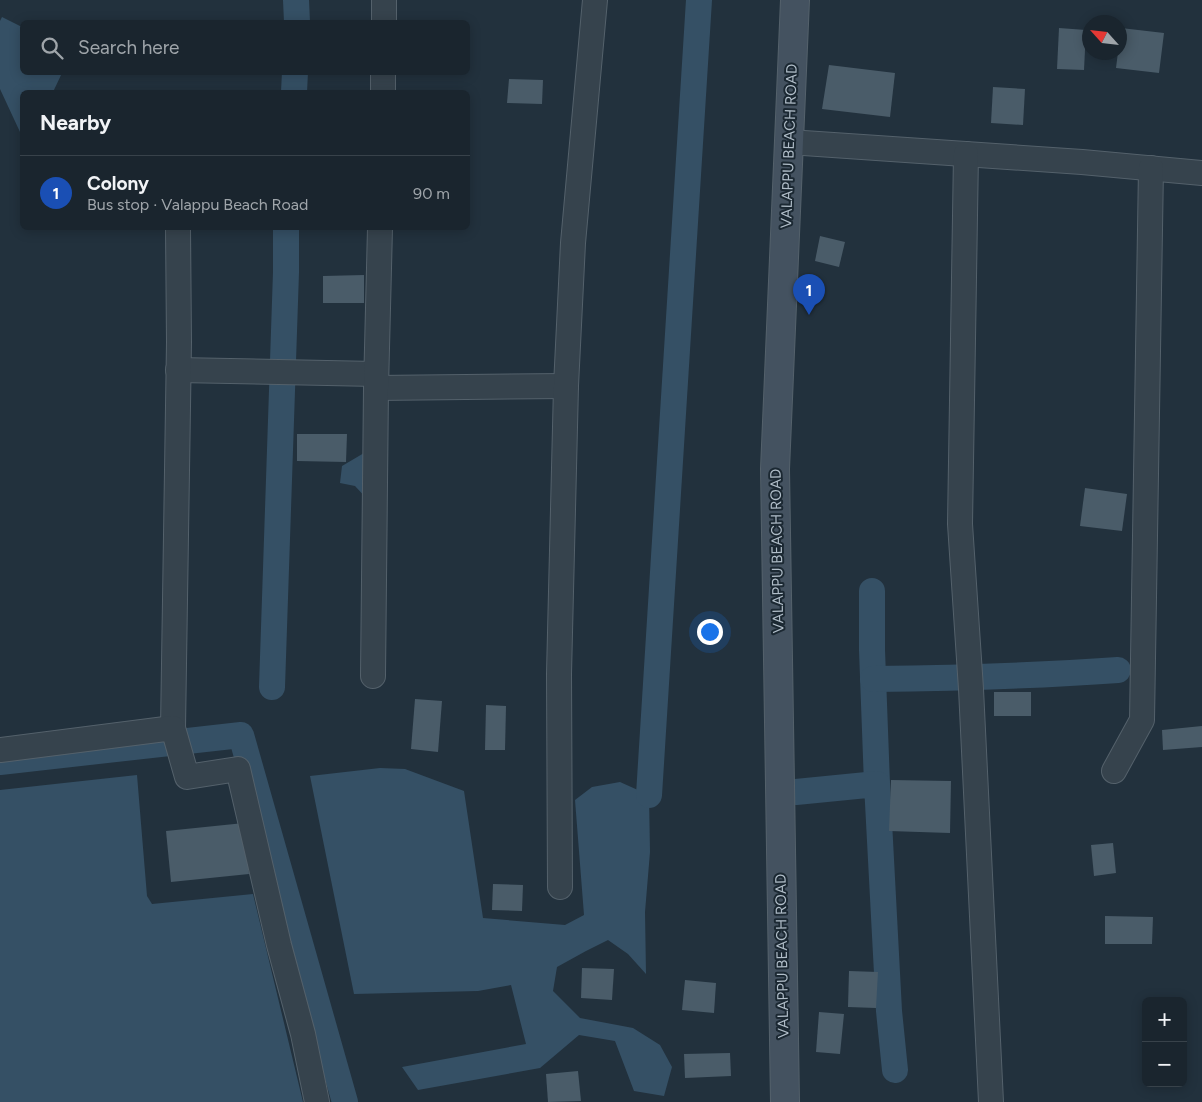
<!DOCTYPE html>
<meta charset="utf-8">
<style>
body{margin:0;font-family:Figtree,sans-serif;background:#27313a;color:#f1f3f6}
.controls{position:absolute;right:15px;bottom:15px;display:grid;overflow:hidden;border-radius:8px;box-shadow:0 2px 12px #0003}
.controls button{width:45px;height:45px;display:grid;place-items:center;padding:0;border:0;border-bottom:1px solid #38424a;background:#1a252e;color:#f1f3f6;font:25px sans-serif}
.compass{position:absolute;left:1082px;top:15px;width:45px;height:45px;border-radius:50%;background:#1a252e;box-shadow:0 2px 12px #0003;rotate:297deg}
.you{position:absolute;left:709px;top:631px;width:18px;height:18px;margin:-12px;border:4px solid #fff;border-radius:50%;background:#1a73e8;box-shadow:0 0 0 8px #1a73e833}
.badge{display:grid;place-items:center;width:32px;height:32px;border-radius:50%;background:#8c9099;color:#fff;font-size:16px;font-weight:700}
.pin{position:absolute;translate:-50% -41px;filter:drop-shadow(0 1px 2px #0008)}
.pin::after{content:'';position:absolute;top:26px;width:18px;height:15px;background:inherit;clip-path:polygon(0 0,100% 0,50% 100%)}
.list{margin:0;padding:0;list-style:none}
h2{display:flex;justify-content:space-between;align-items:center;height:65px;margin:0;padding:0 20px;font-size:21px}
h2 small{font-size:16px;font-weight:400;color:#9fa5aa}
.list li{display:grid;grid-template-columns:32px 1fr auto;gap:15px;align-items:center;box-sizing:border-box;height:75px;padding:0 20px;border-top:1px solid #38424a}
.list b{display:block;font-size:19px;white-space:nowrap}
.list p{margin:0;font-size:16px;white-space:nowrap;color:#9fa5aa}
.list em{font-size:16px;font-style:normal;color:#9fa5aa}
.icon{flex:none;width:28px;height:28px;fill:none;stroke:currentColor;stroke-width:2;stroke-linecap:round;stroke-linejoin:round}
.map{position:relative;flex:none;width:1202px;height:1102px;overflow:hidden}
.search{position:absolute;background:#1a252e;box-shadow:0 2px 12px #0003;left:20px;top:20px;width:450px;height:55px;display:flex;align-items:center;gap:12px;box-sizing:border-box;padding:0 18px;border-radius:8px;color:#9fa5aa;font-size:19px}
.panel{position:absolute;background:#1a252e;box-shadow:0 2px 12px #0003;left:20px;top:90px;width:450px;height:140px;border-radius:8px}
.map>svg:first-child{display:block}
.water{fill:#355065}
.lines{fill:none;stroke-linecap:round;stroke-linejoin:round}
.canal{stroke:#355065;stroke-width:26}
.building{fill:#4a5c69}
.street-casing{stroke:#54616b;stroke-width:26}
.secondary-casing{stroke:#54616b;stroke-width:30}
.street{stroke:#36434d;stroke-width:24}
.secondary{stroke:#445260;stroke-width:28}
.labels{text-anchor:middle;stroke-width:4;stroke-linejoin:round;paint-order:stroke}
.street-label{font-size:15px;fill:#b1bec9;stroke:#1b2832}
</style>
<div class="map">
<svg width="1202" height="1102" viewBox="0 0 1202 1102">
<rect width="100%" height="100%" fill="#22313d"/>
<g class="water">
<path d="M2,17l20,10v45l40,1 -9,19h-31v41l-2,-1 -20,-43v-68z"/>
<path d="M364,453l5,48 -14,-15 -15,-3 2,-17z"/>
<path d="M380,768l25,1 59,22 19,127 82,7 19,-10 -9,-115 17,-13 28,-5 29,13 1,57 -5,60 1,62 -18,-20 -20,-14 -22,11 -29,16 -4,24 27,27 53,10 27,17 12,22 -8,29 -30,-5 -19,-50 -36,-6 -39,33 -122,22 -16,-23 124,-23 -15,-59 -33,6 -124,3 -44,-218z"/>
<path d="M137,775l10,121 5,8 101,-10 50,208h-303v-312z"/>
</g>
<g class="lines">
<g class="canal">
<path d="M296,0l1,22"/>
<path d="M294,92l1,-20"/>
<path d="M872,591v59l5,134"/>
<path d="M873,679c82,-1 164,-3 245,-9"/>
<path d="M272,687l14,-415v-44"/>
<path d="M0,762l241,-27 104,367"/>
<path d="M796,792l81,-8 12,227 6,59"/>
<path d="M649,795l50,-795"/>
</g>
</g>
<g class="building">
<path d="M1059,28l27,2 -2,40 -27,-1z"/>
<path d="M1121,28l43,5 -5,40 -43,-5 2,-16h2z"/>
<path d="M829,65l66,8 -5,44 -68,-8z"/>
<path d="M509,79l34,1 -1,24 -35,-1z"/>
<path d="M993,87l32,2 -2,36 -32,-2z"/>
<path d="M820,236l25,6 -6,25 -24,-6z"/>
<path d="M364,275v28h-41v-27z"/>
<path d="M297,434h50l-1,28 -49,-1z"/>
<path d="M1085,488l42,6 -5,37 -42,-5z"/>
<rect x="994" y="692" width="37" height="24"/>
<path d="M415,699l27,2 -4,51 -27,-3z"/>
<path d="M486,705l20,1 -1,44h-20z"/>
<path d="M1202,726v21l-39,3 -1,-20z"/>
<path d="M891,780l60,1 -1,52 -61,-2z"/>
<path d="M244,823l5,51 -78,8 -5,-51z"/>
<path d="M1113,843l3,30 -22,3 -3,-31z"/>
<path d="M493,884l30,1 -1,26 -30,-1z"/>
<path d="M1105,916l48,1 -1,27h-47z"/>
<path d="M582,968l32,1 -2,31 -31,-2z"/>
<path d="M849,971l29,1 -2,36 -28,-1z"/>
<path d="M685,980l31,3 -2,30 -32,-3z"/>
<path d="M819,1012l25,2 -4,40 -24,-2z"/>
<path d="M730,1053l1,23 -46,2 -1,-24z"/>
<path d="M578,1071l3,30 -33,1 -2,-28z"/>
</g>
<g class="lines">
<g class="street-casing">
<g id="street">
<path d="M384,22v-22"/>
<path d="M383,92v-20"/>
<path d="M789,142l293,20 120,11"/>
<path d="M966,154l-6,370 11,165 20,413"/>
<path d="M178,370l198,4"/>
<path d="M376,388l190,-2"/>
<path d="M373,676l3,-288 4,-160"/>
<path d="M173,728l6,-386 -1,-114"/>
<path d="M0,750l173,-22 14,49 51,-8 41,176 24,89 14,68"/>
<path d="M1114,771l28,-51 9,-552"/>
<path d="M560,887l-1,-213 7,-288 7,-143 22,-243"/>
</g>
</g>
<g class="secondary-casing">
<path id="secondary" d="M785,1102l-10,-633 20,-469"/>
</g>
<use href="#street" class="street"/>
<use href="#secondary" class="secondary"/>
</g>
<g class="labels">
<g class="street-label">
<text transform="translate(789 146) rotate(-88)" y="5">VALAPPU BEACH ROAD</text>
<text transform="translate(777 551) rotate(-91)" y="5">VALAPPU BEACH ROAD</text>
<text transform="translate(782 956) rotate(-91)" y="5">VALAPPU BEACH ROAD</text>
</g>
</g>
</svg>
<div class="controls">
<button>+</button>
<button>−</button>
</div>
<svg class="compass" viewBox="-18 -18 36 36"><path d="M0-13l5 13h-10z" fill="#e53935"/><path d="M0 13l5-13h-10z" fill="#9fa5aa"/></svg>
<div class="you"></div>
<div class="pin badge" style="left:809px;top:315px;background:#1a4fb4">1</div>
<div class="search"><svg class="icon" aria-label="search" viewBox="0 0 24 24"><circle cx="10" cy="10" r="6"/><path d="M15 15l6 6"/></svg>Search here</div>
<section class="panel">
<h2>Nearby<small></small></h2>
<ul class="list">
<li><span class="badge" style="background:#1a4fb4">1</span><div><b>Colony</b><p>Bus stop · Valappu Beach Road</p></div><em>90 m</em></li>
</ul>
</section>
</div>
